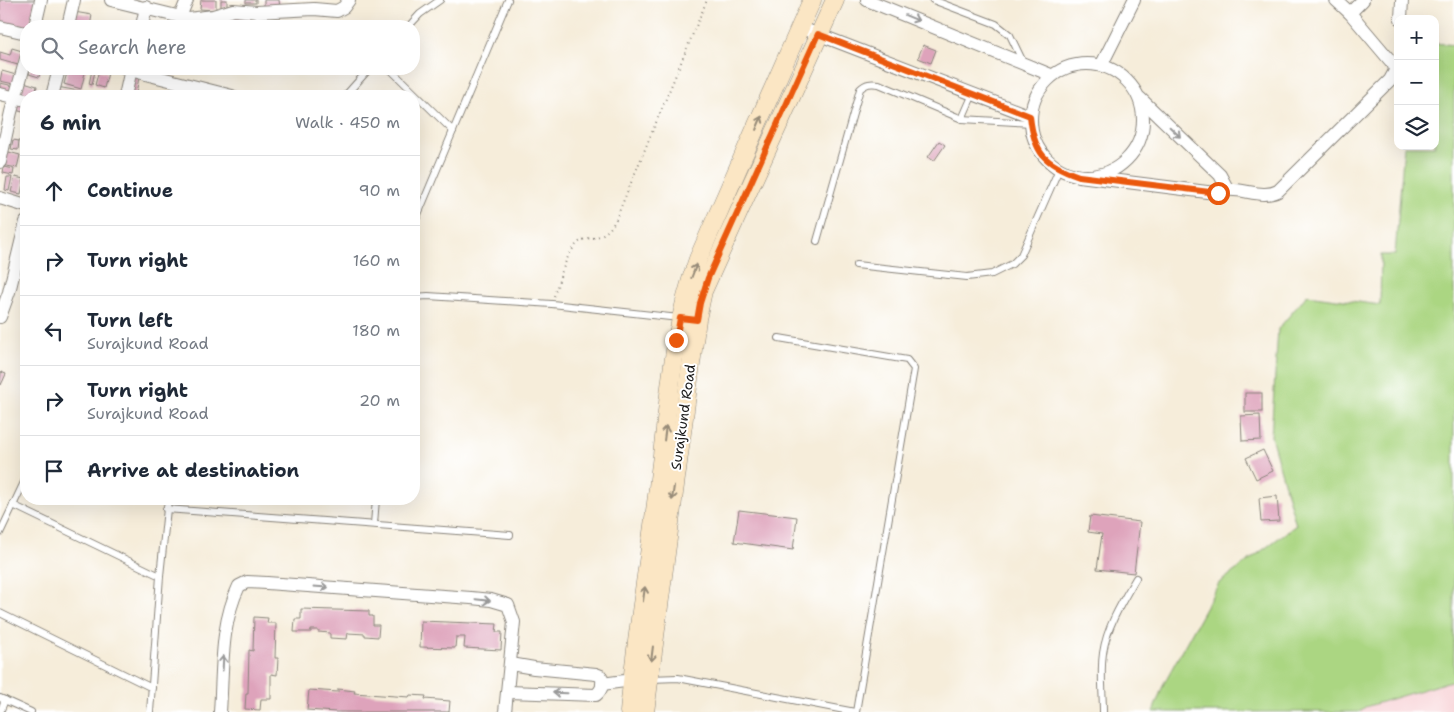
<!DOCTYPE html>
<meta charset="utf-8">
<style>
body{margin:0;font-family:"Shantell Sans",sans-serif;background:#f6f6f7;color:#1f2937}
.controls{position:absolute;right:15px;top:15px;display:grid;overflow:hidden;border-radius:10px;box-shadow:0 5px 20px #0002}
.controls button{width:45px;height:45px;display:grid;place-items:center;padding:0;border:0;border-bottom:1px solid #e0e1e3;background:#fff;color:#1f2937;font:25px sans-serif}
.stop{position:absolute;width:15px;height:15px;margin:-11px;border:4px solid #ea580c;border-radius:50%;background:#fff}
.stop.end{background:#ea580c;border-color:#fff;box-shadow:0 1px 5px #0008}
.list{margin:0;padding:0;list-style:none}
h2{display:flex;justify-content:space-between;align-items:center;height:65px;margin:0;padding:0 20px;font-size:21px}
h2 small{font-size:16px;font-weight:400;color:#747a83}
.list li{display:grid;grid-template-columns:32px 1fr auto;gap:15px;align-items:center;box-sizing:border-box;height:70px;padding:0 20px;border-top:1px solid #e0e1e3}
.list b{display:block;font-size:19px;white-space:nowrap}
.list p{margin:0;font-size:16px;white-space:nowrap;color:#747a83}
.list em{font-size:16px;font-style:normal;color:#747a83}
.icon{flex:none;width:28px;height:28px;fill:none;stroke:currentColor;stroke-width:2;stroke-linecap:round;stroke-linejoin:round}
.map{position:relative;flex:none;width:1454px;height:712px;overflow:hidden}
.search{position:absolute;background:#fff;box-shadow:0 5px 20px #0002;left:20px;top:20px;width:400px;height:55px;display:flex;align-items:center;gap:12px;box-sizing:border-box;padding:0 18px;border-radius:20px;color:#747a83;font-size:19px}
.panel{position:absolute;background:#fff;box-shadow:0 5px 20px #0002;left:20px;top:90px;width:400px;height:415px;border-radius:20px}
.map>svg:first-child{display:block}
.built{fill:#f7cfd3}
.green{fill:#abd682;stroke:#64794f}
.building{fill:#dea3bb}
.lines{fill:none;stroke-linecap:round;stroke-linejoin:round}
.lane-casing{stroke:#89847b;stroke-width:8}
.street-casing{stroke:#89847b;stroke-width:14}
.secondary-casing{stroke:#89847b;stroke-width:19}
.path{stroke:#89847b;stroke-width:2;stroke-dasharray:1 4;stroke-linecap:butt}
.lane{stroke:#fff;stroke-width:6}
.street{stroke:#fff;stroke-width:12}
.secondary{stroke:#fbe6c4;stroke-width:18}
.oneway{stroke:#999}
.oneway2{stroke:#978b78}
.route{stroke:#ea580c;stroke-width:6}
.labels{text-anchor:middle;stroke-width:4;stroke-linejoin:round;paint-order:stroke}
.street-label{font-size:14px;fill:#1c1c1c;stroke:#fff}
</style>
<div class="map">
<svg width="1454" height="712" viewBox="0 0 1454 712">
<rect width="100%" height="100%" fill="#fff"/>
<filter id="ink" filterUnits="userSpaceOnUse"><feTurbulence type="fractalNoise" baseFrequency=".02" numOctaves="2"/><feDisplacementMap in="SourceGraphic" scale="10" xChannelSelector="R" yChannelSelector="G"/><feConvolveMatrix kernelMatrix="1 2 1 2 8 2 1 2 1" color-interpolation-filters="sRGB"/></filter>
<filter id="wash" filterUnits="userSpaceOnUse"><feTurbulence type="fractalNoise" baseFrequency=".0096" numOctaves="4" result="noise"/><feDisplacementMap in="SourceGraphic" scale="20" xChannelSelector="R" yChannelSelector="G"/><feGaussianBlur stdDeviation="1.12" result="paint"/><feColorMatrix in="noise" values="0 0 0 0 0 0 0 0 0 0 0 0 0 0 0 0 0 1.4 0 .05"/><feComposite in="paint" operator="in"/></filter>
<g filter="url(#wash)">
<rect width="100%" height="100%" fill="#f6edda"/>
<path class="built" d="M1454,680v32h-95l6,-5z"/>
<path class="green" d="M1435,43l19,2v635l-89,27 -6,5h-206l11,-29 55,-100 77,-58 -25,-89 7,-107 29,-34 73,10 1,-50h14l9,-109h31z"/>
<g id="blocks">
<g class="building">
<path d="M0,0h36l-6,26h-4v4l-26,-7z"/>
<path d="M201,0h15v10l-16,-1z"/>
<rect x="221" y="0" width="6" height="7"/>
<rect x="246" y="0" width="10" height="3"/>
<path d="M264,0h15l1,8 -16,1z"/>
<path d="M74,12l18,3 -2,11h-18z"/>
<path d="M230,13l21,1 -1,12h-22z"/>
<path d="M260,14h7v12h-9v-3h3z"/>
<path d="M923,45l13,5 -5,13 -13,-5z"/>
<path d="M12,48l10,3 -4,14 -18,-5v-8l10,3z"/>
<path d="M30,69h11l-2,8 -10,-3z"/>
<path d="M68,69h18l-5,20 -17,-5z"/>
<path d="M92,70l3,1 -3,14 -3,-1z"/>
<path d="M99,70l9,3 -4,15 -9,-3z"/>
<path d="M2,71l14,4 -2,9 -14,-3z"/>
<path d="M134,76l5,1 -3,17 -5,-1z"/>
<path d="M24,82l13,4 -2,10h-15z"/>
<path d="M0,83l14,3 -2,9 -12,-3z"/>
<path d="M57,87l22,4 -1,5h-23z"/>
<path d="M189,88l6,1 -2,7h-6z"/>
<path d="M19,102l7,2v9l-10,-3z"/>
<path d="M13,140l6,1 -1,9 -7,-1z"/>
<path d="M939,141l6,4 -11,16 -6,-4z"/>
<path d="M25,148h1v16l-4,-1z"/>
<path d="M5,151l15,4 -3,13 -15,-3z"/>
<path d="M4,167l10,2 -1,6 -10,-2z"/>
<path d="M7,177h5l-3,14 -4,-1z"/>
<path d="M15,177l9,2 -3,15 -10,-2z"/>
<path d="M22,253l4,1v16l-8,-2z"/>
<path d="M1,372l5,2 -5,11h-1z"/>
<rect x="1245" y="393" width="17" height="19"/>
<path d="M1260,415l1,25 -19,1 -1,-25z"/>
<path d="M1263,450l10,21 -17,8 -10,-21z"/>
<path d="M1277,496l2,25 -18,1 -2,-24z"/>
<path d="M739,510l58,7 -4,33 -59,-8z"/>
<path d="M1090,516l50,6 -6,51 -37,-4 5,-35 -14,-2z"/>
<path d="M301,609l68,2v5h4v9h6l-1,12 -13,-1v-2l-17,-1 -1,6 -17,-1v-5l-12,-1v-2h-7v2h-17l1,-13h6z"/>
<path d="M254,617l14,1 -1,5h9l-1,35h3l-1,17 -6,-1v25h-10l-1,11 -15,-1 1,-16h2l1,-43 4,1z"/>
<path d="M421,621l76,3 -1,8h6l-1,18 -37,-2 1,-11h-9l-1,11 -35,-1z"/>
<path d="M338,689l17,2 -1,2 55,4 1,-2 16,1 -1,3 25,2 -1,11h-113l-29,-2 2,-20 29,2z"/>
</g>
</g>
</g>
<g filter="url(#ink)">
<use href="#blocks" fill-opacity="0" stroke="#89847b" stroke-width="1"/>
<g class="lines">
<g class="lane-casing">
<g id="lane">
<path d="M933,0l63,24 14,11 13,27"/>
<path d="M409,26l11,-12 20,-14"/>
<path d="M390,69l63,62"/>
<path d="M345,96l24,-27"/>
<path d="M962,119l11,-25"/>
<path d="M414,224l94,-224"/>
<path d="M817,241l43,-152c6,-6 11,-6 19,-5l83,35 69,4"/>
<path d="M856,265l111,12 25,-3 20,-10 9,-9 38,-86"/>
<path d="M414,297l14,-1 124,8 127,14"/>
<path d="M779,338l128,22 7,9 -58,343"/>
<path d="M13,505l147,71"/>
<path d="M166,509l344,26"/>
<path d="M374,524l2,-25"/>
<path d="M0,533l26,-55"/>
<path d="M0,613l152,75"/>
<path d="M650,679l28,-1 177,34"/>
<path d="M0,698l31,14"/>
<path d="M0,712l5,-12"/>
<path d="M150,712l10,-136 8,-77"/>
<path d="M1103,712c0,-19 -3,-39 0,-59 4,-27 19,-51 33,-75"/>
</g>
</g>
<g class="street-casing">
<g id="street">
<path d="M111,0l78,19 24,-3 20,-6 24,2 57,-3 23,2 7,-4 5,-7"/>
<path d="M867,0l184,75"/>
<path d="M1350,13l13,-13"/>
<path d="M180,17l7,-17"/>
<path d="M1401,19l1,-19"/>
<path d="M35,26l6,-26"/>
<path d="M68,26l6,-26"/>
<path d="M142,26l4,-19"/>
<path d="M0,27l26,6"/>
<path d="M799,27l231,89"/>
<circle cx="1087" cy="120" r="56"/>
<path d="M1102,64l32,-64"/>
<path d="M126,69l106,27"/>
<path d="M0,94l26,6"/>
<path d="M52,96l7,-27"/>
<path d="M125,96l6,-27"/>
<path d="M1140,98l80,77 8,15"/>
<path d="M0,162l11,-50 15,-53"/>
<path d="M1079,176l128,16c8,1 13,-1 20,-2 16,-2 36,9 51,1l112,-111 5,-9 -1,-6 -44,-52 -14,-13"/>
<path d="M0,198l26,8"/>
<path d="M0,317l9,-25 17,-70"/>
<path d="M602,684l38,-5"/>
<path d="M508,692l88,3c6,-5 8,-12 5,-19l-5,-2 -62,-6 -23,-4"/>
<path d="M220,712c3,-42 0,-87 19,-126l8,-4 20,1 204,15 20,2 17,5 6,17 -9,90"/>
</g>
</g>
<g class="secondary-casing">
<g id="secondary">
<path d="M629,712c7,-78 21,-156 30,-233 10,-74 13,-150 39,-220l114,-259"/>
<path d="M645,712l52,-393 6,-28 132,-291"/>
</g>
</g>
<path class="path" d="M554,296c6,-17 12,-46 28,-56 3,-1 8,-2 11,-2 12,-3 18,-9 23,-19l91,-219"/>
<use href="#lane" class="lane"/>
<use href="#street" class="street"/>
<use href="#secondary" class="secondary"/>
</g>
<defs><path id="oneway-shaft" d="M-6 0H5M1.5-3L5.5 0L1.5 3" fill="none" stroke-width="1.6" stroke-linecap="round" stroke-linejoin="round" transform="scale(1.25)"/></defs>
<g class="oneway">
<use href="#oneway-shaft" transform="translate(912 18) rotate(22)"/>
<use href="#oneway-shaft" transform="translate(1175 132) rotate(44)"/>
<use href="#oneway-shaft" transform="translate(321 587) rotate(4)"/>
<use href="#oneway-shaft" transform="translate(483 600) rotate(6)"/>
<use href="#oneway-shaft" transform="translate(223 663) rotate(-87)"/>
<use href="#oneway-shaft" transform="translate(560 693) rotate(-178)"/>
</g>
<g class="oneway2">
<use href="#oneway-shaft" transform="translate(759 123) rotate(-67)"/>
<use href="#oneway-shaft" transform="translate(694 271) rotate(-69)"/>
<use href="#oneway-shaft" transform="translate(665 433) rotate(-83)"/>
<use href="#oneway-shaft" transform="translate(673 493) rotate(98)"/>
<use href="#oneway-shaft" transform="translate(644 594) rotate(-82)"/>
<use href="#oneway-shaft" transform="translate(652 654) rotate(97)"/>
</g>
</g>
<g class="lines" filter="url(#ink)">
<path class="route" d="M676,340l4,-22 17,2 3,-17 8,-25 110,-244 212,82c4,37 14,48 49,60l139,17"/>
</g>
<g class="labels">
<g class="street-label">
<text transform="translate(683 417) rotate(-82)" y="5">Surajkund Road</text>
</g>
</g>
</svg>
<div class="controls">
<button>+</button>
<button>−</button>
<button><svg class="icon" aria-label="layers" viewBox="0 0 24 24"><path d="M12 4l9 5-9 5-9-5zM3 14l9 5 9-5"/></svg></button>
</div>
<div class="stop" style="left:1218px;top:193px"></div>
<div class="stop end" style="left:676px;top:340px"></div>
<div class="search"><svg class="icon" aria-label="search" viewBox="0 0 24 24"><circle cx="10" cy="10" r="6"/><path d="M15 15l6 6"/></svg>Search here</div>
<section class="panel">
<h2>6 min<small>Walk · 450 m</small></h2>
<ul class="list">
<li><svg class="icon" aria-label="ahead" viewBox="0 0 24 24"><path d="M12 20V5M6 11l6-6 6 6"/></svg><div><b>Continue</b></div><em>90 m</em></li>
<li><svg class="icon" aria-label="right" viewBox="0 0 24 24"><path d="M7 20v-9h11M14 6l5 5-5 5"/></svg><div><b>Turn right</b></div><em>160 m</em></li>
<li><svg class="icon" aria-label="left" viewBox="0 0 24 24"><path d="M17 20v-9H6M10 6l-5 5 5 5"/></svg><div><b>Turn left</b><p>Surajkund Road</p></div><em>180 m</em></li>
<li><svg class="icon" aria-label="right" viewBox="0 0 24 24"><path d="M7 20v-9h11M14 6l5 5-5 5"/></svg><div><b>Turn right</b><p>Surajkund Road</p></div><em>20 m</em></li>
<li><svg class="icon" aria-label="arrive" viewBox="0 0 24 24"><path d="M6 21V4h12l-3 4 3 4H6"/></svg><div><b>Arrive at destination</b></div></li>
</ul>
</section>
</div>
